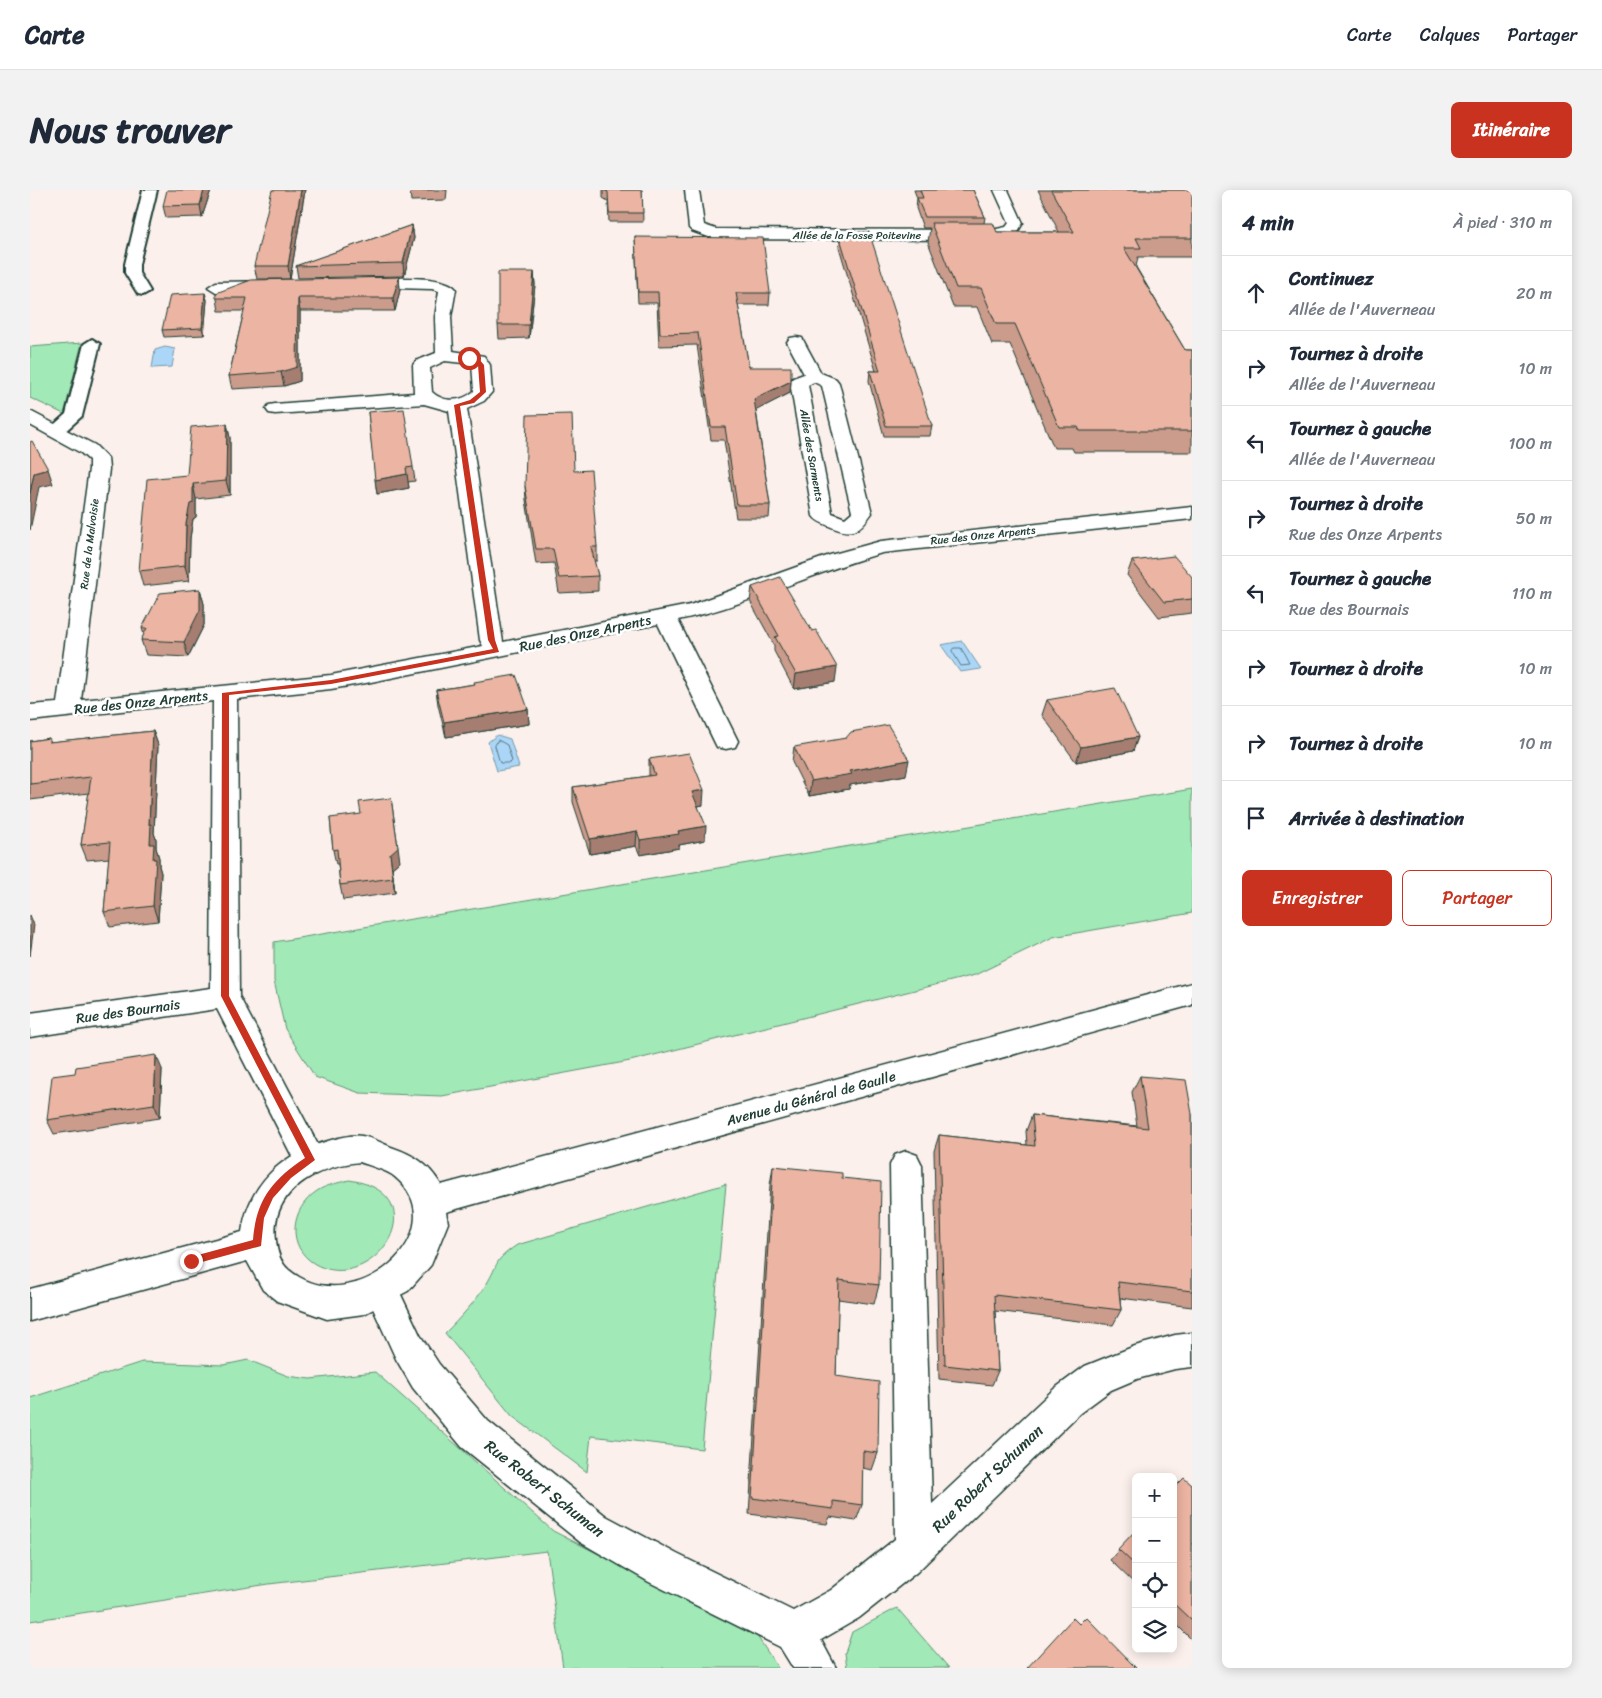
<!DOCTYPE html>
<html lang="fr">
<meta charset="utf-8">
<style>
body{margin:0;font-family:Sriracha,sans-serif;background:#f2f2f3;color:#1f2937}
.controls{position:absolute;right:15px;bottom:15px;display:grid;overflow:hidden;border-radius:8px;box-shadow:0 2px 12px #0003}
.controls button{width:45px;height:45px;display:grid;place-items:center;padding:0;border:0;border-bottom:1px solid #e0e1e3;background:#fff;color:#1f2937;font:25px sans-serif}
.stop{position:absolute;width:15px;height:15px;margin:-11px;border:4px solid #c8321e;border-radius:50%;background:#fff}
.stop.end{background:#c8321e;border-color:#fff;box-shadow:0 1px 5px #0008}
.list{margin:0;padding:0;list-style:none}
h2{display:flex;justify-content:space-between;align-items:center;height:65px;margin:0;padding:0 20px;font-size:21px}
h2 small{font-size:16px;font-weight:400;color:#747a83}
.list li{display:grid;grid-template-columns:32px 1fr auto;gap:15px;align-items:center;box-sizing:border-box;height:75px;padding:0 20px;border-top:1px solid #e0e1e3}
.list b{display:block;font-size:19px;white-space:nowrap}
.list p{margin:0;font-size:16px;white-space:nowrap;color:#747a83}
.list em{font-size:16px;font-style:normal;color:#747a83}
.actions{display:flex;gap:10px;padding:15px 20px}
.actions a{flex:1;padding:11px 0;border:1px solid #c8321e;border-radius:8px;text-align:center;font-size:18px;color:#c8321e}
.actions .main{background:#c8321e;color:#fff}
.icon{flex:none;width:28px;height:28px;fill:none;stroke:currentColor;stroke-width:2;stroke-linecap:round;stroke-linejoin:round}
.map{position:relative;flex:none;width:1162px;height:1478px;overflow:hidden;border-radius:8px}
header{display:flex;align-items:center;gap:30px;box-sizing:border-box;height:70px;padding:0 25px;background:#fff;border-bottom:1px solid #e0e1e3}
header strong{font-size:24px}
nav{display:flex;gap:28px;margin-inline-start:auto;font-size:18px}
.intro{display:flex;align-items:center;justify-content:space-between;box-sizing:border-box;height:120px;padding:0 30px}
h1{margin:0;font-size:35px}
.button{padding:12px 22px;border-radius:8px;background:#c8321e;color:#fff;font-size:18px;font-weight:700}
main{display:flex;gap:30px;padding:0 30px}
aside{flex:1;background:#fff;border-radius:8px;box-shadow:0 2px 12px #0003}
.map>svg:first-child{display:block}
.green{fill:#a1e9b6;stroke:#609375}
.water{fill:#acd6f7;stroke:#7499a9}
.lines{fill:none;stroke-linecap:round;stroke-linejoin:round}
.shore{stroke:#577a82;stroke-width:1}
.lane-casing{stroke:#1f3d34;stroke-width:4}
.street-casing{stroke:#1f3d34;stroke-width:3}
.secondary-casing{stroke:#1f3d34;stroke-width:3}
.lane{fill:#fff;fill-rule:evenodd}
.street{fill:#fff;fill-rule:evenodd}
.secondary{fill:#fff;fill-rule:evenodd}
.wall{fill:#cb9b8b;stroke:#1f3d34}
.shaded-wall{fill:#a57e71;stroke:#1f3d34}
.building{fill:#ecb4a2;stroke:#1f3d34}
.route{fill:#c8321e}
.labels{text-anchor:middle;stroke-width:5;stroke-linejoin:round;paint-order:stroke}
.far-street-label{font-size:11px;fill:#1f3d34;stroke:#fff}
.street-label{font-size:14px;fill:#1f3d34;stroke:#fff}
.near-street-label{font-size:16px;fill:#1f3d34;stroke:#fff}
</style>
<header>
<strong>Carte</strong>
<nav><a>Carte</a><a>Calques</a><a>Partager</a></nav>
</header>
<div class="intro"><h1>Nous trouver</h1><a class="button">Itinéraire</a></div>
<main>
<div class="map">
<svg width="1162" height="1478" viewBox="0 0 1162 1478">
<rect width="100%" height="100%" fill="#fbf0ec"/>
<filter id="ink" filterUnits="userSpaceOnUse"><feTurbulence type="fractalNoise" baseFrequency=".02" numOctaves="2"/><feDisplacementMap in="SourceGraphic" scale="10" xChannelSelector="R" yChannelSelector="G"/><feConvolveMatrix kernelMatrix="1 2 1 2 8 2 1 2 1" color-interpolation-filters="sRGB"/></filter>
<g filter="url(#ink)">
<g class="green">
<path d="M52,153l-18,71 -34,-16v-51z"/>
<path d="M1162,599v124l-139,24 -78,38 -345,86 -188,35 -82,-3 -45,-16 -30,-48 -11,-48v-39z"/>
<path d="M319,990c92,13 26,117 -34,84 -29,-17 -25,-55 2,-73 9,-6 21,-8 32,-11z"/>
<path d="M696,994l-24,265 -111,-13 -4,36 -75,-56 -67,-83c15,-15 30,-31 41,-48 14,-23 6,-23 31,-40z"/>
<path d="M218,1170l40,16 22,3 65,-7 178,159 202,102 23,35h-215l-16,-117 -278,33 -239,37v-223l112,-36 82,3z"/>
<path d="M867,1418l52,60h-102l-2,-15 7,-21z"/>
</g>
<g class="water">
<path d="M135,157l10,2 -3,18 -20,1 3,-18z"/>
<path d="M932,451l19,28 -21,3 -19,-27z"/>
<path d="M467,545l13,4 9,28 -22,4 -9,-29z"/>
</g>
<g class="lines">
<g class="shore">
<path d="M924,458h7l9,17 -9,1 -9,-15z"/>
<path d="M468,550l9,5 5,16 -2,2h-10l-5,-17z"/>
</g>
<g class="lane-casing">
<g id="lane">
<path d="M113,0h14l-18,74v9l11,18 -7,4 -5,-1 -13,-21v-9z"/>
<path d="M62,149l8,5 -18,72 -21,19h-12l-2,-4 19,-17 18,-70z"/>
</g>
</g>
<g class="street-casing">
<g id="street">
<path d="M655,0h14l5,35 12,4 276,1 14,-3 3,-4 -15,-33h14l15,33 -6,10 -25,7 -278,-1 -22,-8 -3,-3z"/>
<path d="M331,89c19,0 84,-6 95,10l-5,28 2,34 31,5 6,9 2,27 -8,9 -17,8 36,233 187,-37 140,-50 51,-14 311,-34v12l-310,34c-68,19 -135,53 -204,67l60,121 -3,6 -9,2 -9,-2 -3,-6 -56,-117 -292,59 -35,6 -94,10 2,297 87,164 -5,10 -11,4 -11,-4 -82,-161 -187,28v-24l181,-25 2,-287 -183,20v-16l27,-2 32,-234v-9l-8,-7 -51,-28v-14l65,34 13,13 1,11 -28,231 250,-25 152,-29 -3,-6 -31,-229 -25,-7 -149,10 -6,-1 -3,-4 3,-4 6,-1 139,-11 -1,-28 3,-4 20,-8 -1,-36 4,-26 -7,-2 -77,-2 -2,-3zM415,171l27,3 2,27c-12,11 -30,12 -42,1l-2,-24z"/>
<path d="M241,91l6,2 2,3 -2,3 -61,3 -8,-5 8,-5z"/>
<path d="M766,147l6,1 19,35 15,6 3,4 33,130c-14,20 -21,23 -43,13 -6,-3 -12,-4 -16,-10l-23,-134 3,-4 11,-4 -17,-32 3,-4zM784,192l8,4 30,126 -7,6 -13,-5 -24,-128z"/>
<path d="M876,961l11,4 5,10 10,339 122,-115 31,-23 50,-20 40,-11 17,-2v34l-17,2 -38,10 -26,11 -31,23 -163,159 -58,46 -38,22 15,28h-43l-13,-21 -131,-65 -69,-40 -118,-95 -49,-59 -17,-29 -31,-68 5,-11 12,-5 12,5 26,55 19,29 49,57 118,95 71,38 116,57 38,-21 64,-51 -5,-374 5,-10z"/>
</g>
</g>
<g class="secondary-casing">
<path id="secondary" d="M1162,793v22l-746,207 2,11 -17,42 -23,26 -44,23 -37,5 -50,-18 -14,-11 -16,-29 -217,60v-32l212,-57c7,-49 40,-78 86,-91 10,-3 24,-7 34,-5 10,2 20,7 29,11 23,8 37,16 50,38zM330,972c10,4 27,8 35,15 64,53 -41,147 -106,93 -9,-8 -12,-18 -13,-30 -6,-50 42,-74 84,-78z"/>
</g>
<use href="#lane" class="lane"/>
<use href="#street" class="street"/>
<use href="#secondary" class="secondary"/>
</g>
<g class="wall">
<path d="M181,0l-9,27 -36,1 -3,-12z"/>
<path d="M275,0l-15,89h-33l-3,-13z"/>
<path d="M380,0h37l-1,10 -35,1z"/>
<path d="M573,0h39l1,32h-34l-1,-21 -5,-3z"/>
<path d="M884,0h59l12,27 -1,6 13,9h62l-21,-42h154v67h-54l-2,10 49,83h7v102h-118l-2,-4h-18l-44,-104h-18l-15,-37h-24l-25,-65 2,-14h-7l-7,-20 1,-10z"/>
<path d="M382,35l2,13 -10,38 -106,2 -2,-12z"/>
<path d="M605,47l135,56 -1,12h-31l11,62 42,14 -1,12 -34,17 14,95 -1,13h-33l-12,-78h-13l-14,-95 -38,1 -2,-43h-19z"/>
<path d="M810,48l92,188 -2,10h-46l-15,-55 1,-10h6l-37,-124z"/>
<path d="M504,82l1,13 -6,53 -30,1 -1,-14z"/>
<path d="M369,87l1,13 -5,21h-95v70l-16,5 -52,3 -3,-13 15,-65h-25l-3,-18z"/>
<path d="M175,103l2,7 -3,35 -40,2 -2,-7z"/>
<path d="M338,222l45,55 2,14 -7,1 1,6 -32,6z"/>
<path d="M197,234l3,14v57l-34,4v18l-3,2 -3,19 -1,43 -46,5 -4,-15 48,-96z"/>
<path d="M544,281l23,76v14h-3l4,15v15l-39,2 -5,-30 -18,1 -10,-64 -1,-14z"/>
<path d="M1102,371l60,16v36l-33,4 -32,-42z"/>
<path d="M722,397l83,95 -41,7 -20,-38v-6l-24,-44z"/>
<path d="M170,399l4,15v21l-16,32 -42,-2 -5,-15 3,-5 -2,-7z"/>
<path d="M445,494l53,25 1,15 -83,13 -8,-32 -2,-15z"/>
<path d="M1017,510l91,37 -5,14 -57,11 -34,-47z"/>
<path d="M123,541l5,14 -4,88 2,6v9l3,10v8l2,7 -3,48 -48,6 -6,-15 5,-54 -22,2 -6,-15 8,-52 -59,7v-59l19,-3 2,4z"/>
<path d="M764,557l112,28 -56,10 -1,4 -40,7 -17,-34z"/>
<path d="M619,569l54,46 -5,1 7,34 -26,5v3l-39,7 -4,-9 -46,8 -17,-52v-15l76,-11z"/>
<path d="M300,628l70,43 -8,7 3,25 -52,7 -3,-15 -2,-21h-2l-3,-14z"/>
<path d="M132,879l-2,49 -106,16 -7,-14z"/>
<path d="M1110,886l52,38v193l-72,-9 1,12 -8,15 -118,-14 3,60 -6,14 -53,-6 -5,-228 5,-16 88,10 -1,-14 6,-16 105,11 -5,-34z"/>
<path d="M743,976l69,12 37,107 -5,19 -36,-5 -2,77 42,77 -6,17 -10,-2v37l-6,16 -26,-4 -3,7 -78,-10 21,-329z"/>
<path d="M1162,1295v155l-19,-19v-132z"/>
<path d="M1106,1340v55l-26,-25z"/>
</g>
<g class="shaded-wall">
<path d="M174,0h7l-9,27 -2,-12z"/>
<path d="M271,0h4l-15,89 -2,-13z"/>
<path d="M382,35l2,13 -10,38 -1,-13z"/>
<path d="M504,82l1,13 -6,53v-13z"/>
<path d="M369,87l1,13 -5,21 -2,-13z"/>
<path d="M175,103l2,7 -3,35 -2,-7z"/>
<path d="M268,108l2,13v70l-16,5 -3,-14z"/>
<path d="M761,191l-1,12 -37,19 1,-13z"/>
<path d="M197,234l3,14v57l-4,-14z"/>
<path d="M18,279l5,15 -14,3 -9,43v-37l4,-20z"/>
<path d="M377,284l2,14 -32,6 -2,-14z"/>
<path d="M163,294l3,15v18l-3,2 -3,19 -1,43 -4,-15 1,-42z"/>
<path d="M170,399l4,15v21l-16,32 -4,-15z"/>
<path d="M807,477l-2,15 -41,7 2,-15z"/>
<path d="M498,519l1,15 -83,13 -2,-15z"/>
<path d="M123,541l5,14 -4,88 2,6v9l3,10v8l2,7 -3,48 -5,-15v-47l-3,-15 -1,-19z"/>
<path d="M1108,547l-5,14 -57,11 5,-15z"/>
<path d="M879,570l-3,15 -56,10 -1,4 -40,7 2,-15 39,-10z"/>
<path d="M674,600l-1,15 -12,2 1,-15z"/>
<path d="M361,608l9,63 -8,7 3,25 -5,-39z"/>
<path d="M676,636l-1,14 -26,5v3l-39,7v-15l38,-9z"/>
<path d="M607,641l-1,15 -46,8v-15z"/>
<path d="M0,725l4,10 -4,31z"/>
<path d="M126,865l6,14 -2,49 -6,-14z"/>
</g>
<g class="building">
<path d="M137,0h37l-4,15 -37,1z"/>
<path d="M242,0h29l-13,76h-34z"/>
<path d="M574,0h38l1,23h-34l-1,-21z"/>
<path d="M890,0h53l12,27h-60l-8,-19h6z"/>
<path d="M1021,0h141v48h-56l5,10h-17l61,102h7v81h-112l-2,-4h-19l-44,-103h-19l-15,-36h-25l-25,-65h62l4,9h77z"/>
<path d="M382,35l-9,38 -107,3 2,-1z"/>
<path d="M830,42h9l63,194h-46l-16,-55h10l-40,-133z"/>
<path d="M605,47l128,1 7,55h-34l13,74h42v14l-37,18 16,106h-33l-12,-78h-14l-13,-94 -38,1 -2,-42h-20z"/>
<path d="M468,82h36l-5,53h-31z"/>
<path d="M369,87l-6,21h-95l-1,69 -16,5 -52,4 18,-78h-31v-5l35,-13z"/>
<path d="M175,103l-3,35 -40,2 8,-35z"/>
<path d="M374,219l9,58 -7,1 1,6 -32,6 -7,-68z"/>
<path d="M542,224l2,57 17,-1 6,77h-6l7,29 -39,2 -6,-29h-17l-11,-63 2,-71z"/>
<path d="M197,234l-1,57 -33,3v19l-3,1 -4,20 -1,42 -46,5 8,-92 40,-4 4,-48z"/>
<path d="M2,251l16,28 -14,4 -4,20v-51z"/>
<path d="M1144,366l18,21v22l-28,3 -32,-41z"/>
<path d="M750,387l32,54 4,-1 21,37 -41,7 -21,-37 4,-1 -27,-49z"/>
<path d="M170,399v21l-16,32 -43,-2 6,-12h-5l18,-35z"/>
<path d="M486,485l12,34 -84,13 -8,-32 39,-6 -1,-2z"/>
<path d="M1085,498l23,49 -57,10 -34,-47z"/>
<path d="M858,535l21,35 -59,11 2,3 -41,7 -17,-34 52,-9 5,-6z"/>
<path d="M123,541l-4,94 2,-1 -1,20h4l-1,15h3l-3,47 -49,6 6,-70 -29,3 10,-68 -61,7v-43l19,-3v4z"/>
<path d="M659,563l15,37 -12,2 14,34 -28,5 1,3 -39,6 -3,-9 -47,8 -17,-52 82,-12 -6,-16z"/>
<path d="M361,608l7,49 -8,7 3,24 -53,7 -3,-36 -4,1 -3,-32 31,-4 -2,-12z"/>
<path d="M126,865l-2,49 -107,16 5,-44 23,-3 1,-6z"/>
<path d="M1110,886l46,4 6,34v177l-74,-9 3,28 -127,-15 4,76 -53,-6 -6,-230 96,11 -3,-31 116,13z"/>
<path d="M743,976l69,7v5l39,4 -2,103 -40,-5 -3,96 43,6 -1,71 -15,-2 -1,54 -29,-4v8l-81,-11z"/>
<path d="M1154,1288l8,7v136l-19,-18v-114z"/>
<path d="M1106,1340v36l-18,-17z"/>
<path d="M1056,1427l50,51h-109l46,-50 6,6z"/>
</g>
</g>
<path class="route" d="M439,166l10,3 5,6 2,27 -12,11 -14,3 35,234 4,12 -168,32 -102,11v301l86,164 -24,18 -18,20 -9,20 -3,28 -70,19 -4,-1v-6l66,-18c3,-40 19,-60 52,-82l-84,-162 1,-303 109,-13 162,-31 -5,-9 -34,-235 16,-5 10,-8 -2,-27 -2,-4 -9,-2z"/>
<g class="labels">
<g class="far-street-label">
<text x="827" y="49">Allée de la Fosse Poitevine</text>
<text transform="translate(782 265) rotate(80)" y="4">Allée des Sarments</text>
<text transform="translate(953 345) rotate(-6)" y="4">Rue des Onze Arpents</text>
<text transform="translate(59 354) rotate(-83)" y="4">Rue de la Malvoisie</text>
</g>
<g class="street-label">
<text transform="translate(555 443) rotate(-12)" y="5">Rue des Onze Arpents</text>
<text transform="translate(111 512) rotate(-6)" y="5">Rue des Onze Arpents</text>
<text transform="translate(98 821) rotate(-8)" y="5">Rue des Bournais</text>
<text transform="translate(781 908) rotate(-15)" y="5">Avenue du Général de Gaulle</text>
</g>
<g class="near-street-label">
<text transform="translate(957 1288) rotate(-44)" y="6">Rue Robert Schuman</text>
<text transform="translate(515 1298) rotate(38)" y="6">Rue Robert Schuman</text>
</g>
</g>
</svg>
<div class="controls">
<button>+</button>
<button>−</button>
<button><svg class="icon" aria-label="locate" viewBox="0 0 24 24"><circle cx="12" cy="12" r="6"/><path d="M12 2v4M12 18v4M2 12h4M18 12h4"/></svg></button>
<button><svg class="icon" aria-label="layers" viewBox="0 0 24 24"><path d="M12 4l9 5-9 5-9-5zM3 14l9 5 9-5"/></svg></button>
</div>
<div class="stop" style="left:439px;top:168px"></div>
<div class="stop end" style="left:161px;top:1071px"></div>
</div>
<aside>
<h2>4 min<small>À pied · 310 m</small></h2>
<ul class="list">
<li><svg class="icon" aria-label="ahead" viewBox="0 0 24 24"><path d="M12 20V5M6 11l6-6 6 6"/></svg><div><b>Continuez</b><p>Allée de l'Auverneau</p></div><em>20 m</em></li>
<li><svg class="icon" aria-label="right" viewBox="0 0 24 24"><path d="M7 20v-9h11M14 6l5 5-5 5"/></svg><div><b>Tournez à droite</b><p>Allée de l'Auverneau</p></div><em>10 m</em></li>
<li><svg class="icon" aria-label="left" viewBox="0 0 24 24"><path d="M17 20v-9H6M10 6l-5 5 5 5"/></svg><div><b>Tournez à gauche</b><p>Allée de l'Auverneau</p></div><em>100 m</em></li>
<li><svg class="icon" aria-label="right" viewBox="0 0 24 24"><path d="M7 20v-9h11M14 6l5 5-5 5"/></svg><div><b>Tournez à droite</b><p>Rue des Onze Arpents</p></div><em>50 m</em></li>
<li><svg class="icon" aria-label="left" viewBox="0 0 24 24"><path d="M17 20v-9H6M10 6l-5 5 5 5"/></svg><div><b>Tournez à gauche</b><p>Rue des Bournais</p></div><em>110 m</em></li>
<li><svg class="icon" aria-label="right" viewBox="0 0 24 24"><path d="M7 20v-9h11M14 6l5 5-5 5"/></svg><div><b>Tournez à droite</b></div><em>10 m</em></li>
<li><svg class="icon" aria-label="right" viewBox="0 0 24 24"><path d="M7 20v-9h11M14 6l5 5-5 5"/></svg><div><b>Tournez à droite</b></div><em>10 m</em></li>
<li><svg class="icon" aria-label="arrive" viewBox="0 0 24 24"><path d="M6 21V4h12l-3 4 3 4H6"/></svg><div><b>Arrivée à destination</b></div></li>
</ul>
<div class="actions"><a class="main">Enregistrer</a><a>Partager</a></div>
</aside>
</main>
